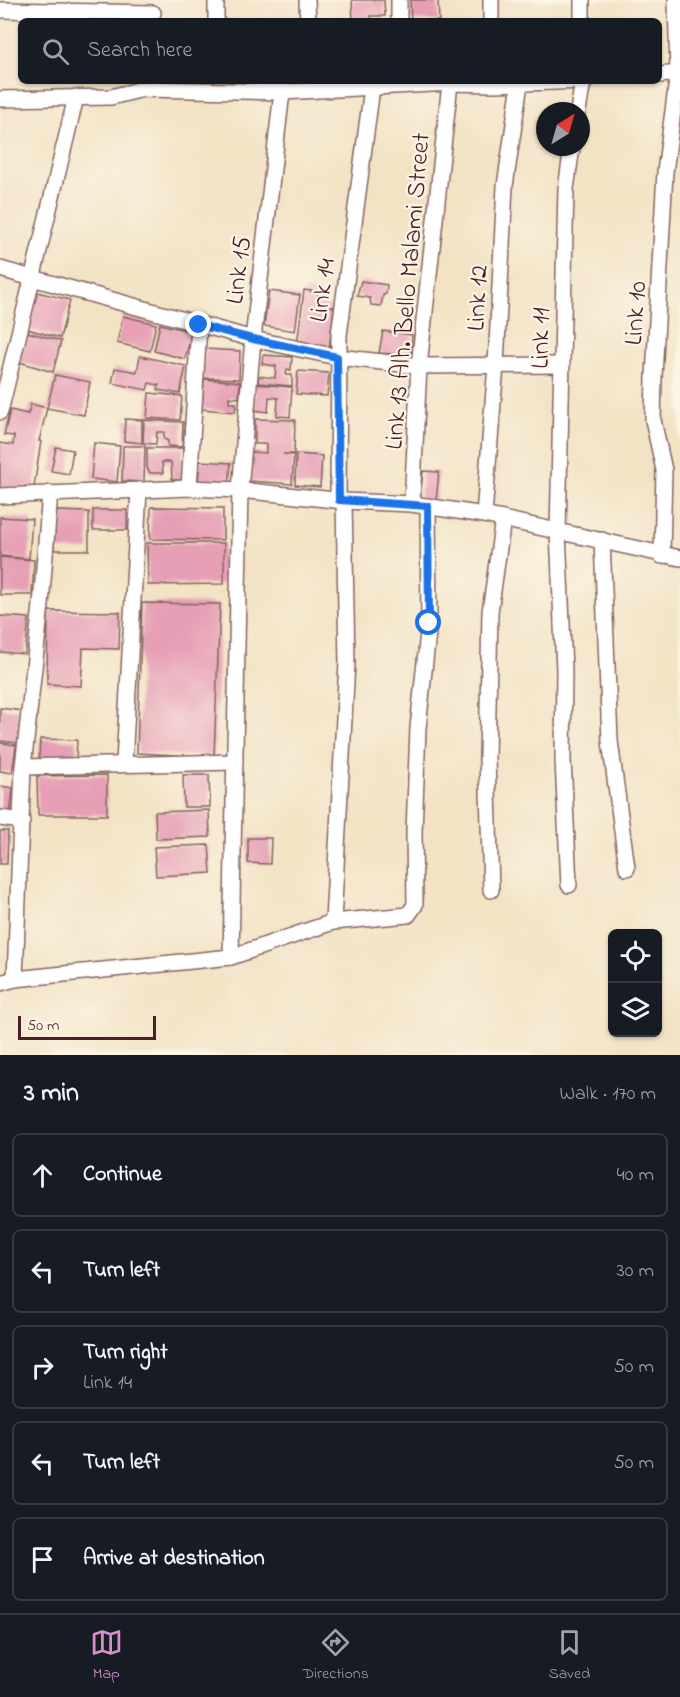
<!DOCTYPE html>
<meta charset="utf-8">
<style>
body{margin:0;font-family:"Indie Flower",sans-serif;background:#242831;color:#f1f3f6}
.controls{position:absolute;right:18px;bottom:18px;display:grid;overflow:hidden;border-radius:9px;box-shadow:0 2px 4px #0004}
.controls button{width:54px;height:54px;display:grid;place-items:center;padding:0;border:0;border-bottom:2px solid #363941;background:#171b24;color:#f1f3f6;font:30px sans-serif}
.compass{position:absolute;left:536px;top:102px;width:54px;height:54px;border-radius:50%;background:#171b24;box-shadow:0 2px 4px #0004;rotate:37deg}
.scale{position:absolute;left:18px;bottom:15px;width:138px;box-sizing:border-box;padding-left:6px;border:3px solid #4a1f2b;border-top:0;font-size:16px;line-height:21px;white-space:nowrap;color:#4a1f2b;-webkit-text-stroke:4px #fcf5e5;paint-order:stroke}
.stop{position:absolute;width:18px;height:18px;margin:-14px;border:4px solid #1a73e8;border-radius:50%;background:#fff}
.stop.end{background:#1a73e8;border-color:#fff;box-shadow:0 2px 6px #0008}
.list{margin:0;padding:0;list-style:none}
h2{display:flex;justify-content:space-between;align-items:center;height:78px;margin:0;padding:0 24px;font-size:26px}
h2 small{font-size:20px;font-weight:400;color:#9ea1a6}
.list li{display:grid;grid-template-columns:39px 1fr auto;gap:18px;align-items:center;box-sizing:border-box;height:84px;margin:0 12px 12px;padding:0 12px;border:2px solid #363941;border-radius:9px}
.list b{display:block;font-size:22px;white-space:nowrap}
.list p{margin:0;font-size:20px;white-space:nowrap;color:#9ea1a6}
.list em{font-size:20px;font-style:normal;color:#9ea1a6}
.icon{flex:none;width:33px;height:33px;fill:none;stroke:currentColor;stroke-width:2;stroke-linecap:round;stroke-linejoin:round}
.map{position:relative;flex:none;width:680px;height:1055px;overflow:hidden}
.search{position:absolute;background:#171b24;box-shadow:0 2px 4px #0004;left:18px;right:18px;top:18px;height:66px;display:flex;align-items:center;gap:15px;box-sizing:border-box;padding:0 21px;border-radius:9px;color:#9ea1a6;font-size:22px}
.sheet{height:558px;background:#171b24}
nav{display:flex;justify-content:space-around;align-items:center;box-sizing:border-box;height:84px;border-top:2px solid #363941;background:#171b24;font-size:16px;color:#9ea1a6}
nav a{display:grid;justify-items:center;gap:3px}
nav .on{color:#d690ce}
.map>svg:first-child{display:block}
.building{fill:#e69fb5}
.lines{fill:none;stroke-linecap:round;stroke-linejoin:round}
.minor-casing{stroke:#856461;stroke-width:18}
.minor{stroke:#fff;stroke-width:15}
.route{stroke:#1a73e8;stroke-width:8}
.labels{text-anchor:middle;stroke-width:4.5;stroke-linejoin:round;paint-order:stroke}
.street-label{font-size:26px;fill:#4a1f2b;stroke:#fcf5e5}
</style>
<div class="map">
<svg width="680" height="1055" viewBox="0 0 680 1055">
<rect width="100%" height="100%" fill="#fcf5e5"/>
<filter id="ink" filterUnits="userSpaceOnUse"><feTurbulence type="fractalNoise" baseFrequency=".0167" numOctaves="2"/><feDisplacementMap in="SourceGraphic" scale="12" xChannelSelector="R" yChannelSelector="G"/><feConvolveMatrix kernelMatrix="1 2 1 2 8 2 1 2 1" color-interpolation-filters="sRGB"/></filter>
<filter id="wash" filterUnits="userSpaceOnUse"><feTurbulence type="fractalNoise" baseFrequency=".008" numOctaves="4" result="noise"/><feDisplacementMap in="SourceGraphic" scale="24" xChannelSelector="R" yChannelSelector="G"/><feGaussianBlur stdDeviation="1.35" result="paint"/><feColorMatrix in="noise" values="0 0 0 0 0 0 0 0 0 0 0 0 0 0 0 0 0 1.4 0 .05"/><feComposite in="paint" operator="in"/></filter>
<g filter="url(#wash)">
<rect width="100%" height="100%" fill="#f2e3c5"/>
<g id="blocks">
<g class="building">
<path d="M352,0h32l1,16h-14v5h-18z"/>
<path d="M410,0h28l1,21h-28z"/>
<rect x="265" y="81" width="29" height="3"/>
<path d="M361,281l26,4 -1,9 -3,1 -2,11 -10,-1 -1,-7 -13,-2z"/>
<path d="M304,290l14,2 -1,13 17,2 -5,42 -32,-4z"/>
<path d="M269,291l31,4 -5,36 -31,-5z"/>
<path d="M37,292l33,8 -10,38 -33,-9z"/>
<path d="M123,316l33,8 -6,27 -33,-8z"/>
<path d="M160,324l32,8 -7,27 -31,-8z"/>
<path d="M383,331l29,4 -1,20 -32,-2z"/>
<path d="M27,332l34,9 -8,31 -34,-10z"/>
<path d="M204,349l36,2 -1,28 -36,-1z"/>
<path d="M263,355l29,2 -1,13 -4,-1 -1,6h6v11l-34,-3 1,-7 16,2 1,-12 -14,-2z"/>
<path d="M140,356l46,10 -6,28 -22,-4 1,-5 -10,-2 -2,7 -35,-7 3,-15 22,4z"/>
<path d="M298,371l31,2 -2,23 -31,-2z"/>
<path d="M55,375l35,7 -6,33 -37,-7 -8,33h2l-7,46 -9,-1v7l-25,-3v-47l13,2 1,-9 -10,-1 6,-25 18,4 3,-10 16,4z"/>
<path d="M204,379l36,3 -1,16 -10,-1v6h7l-1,9 -33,-3z"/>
<path d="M256,384l36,3 -2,30 -13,-1 1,-18 -9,-1 -1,15 -14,-2z"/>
<path d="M149,393l33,3 -2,24 -33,-2z"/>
<path d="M125,419l17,1v23l-18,-2z"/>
<path d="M255,419l40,1 -1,34h-11l11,1 -2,29 -43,-3 1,-29 16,1v-9h-11z"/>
<path d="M144,420l39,2 -1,25 -14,-1v-5l-4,-2v-7h-7l-1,12 -13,-1z"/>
<path d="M94,443l26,3 -3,36 -26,-3z"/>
<path d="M123,446h22l-1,36 -22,-1z"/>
<path d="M56,447l17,3 -4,24 -18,-3z"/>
<path d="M147,448h36v32h-11l-1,-18h-9l1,11h-13l-3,-5z"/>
<path d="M296,454l26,2 -2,31 -25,-2z"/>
<path d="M200,461l31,2 -2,22 -31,-2z"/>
<path d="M423,471l16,1 -3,29 -16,-1z"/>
<path d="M151,507l72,1v32l-73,-1z"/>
<rect x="93" y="510" width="34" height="20"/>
<path d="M54,511l35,1v38h-35z"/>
<path d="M0,517l32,2 -3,40 -29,-3z"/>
<path d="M147,543h77v41l-76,1z"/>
<path d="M0,557l34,3 -2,35h-32z"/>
<path d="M142,603l78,1 -6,153 -77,-4z"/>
<path d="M48,611l72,1 -1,37 -36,-1 -2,38 -34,-2z"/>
<path d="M0,616l29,2 -4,36 -25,-2z"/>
<path d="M0,708l23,3 -5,32 -18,-2z"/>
<path d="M40,739l37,1 -1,20 -37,-1z"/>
<path d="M0,743l16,2 -4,28 -12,-2z"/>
<path d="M107,775v40h-69l-1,-39z"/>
<path d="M183,775h26l1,32h-26z"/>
<path d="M0,786l13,2 -3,29 -10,-1z"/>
<path d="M209,810l1,27 -54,2 -1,-27z"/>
<path d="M0,831h8l-1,33h-7z"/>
<path d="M248,838h23l-1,26 -22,-1z"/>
<path d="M209,845l2,28 -55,3 -2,-29z"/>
</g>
</g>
</g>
<g filter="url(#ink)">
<use href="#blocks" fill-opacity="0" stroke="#856461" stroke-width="1.5"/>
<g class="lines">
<g class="minor-casing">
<g id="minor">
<path d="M216,0v21"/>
<path d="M307,0l1,21"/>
<path d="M399,0v21"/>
<path d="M491,0v21"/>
<path d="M582,0v21"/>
<path d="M0,10l153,3"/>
<path d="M659,75l21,-2"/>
<path d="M0,99l111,-2 32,-8 139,3 168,-9 42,1 94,-3"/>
<path d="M578,111l5,-30"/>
<path d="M0,269l253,70 84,18 82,9 143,-1"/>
<path d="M0,412l76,-315"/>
<path d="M189,488l10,-163"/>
<path d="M0,496l189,-8 51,2 104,11 68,3 72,11 196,43"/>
<path d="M338,500l1,-165 33,-247"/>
<path d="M412,504l7,-138 31,-283"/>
<path d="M484,515l12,-150 9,-179 15,-103"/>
<path d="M602,540l8,201 17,127"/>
<path d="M662,556l2,-86 -11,-50 1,-43 11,-205 13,-99 -2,-73"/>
<path d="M124,763l15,-273"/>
<path d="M23,767l212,-5"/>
<path d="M0,818l22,3"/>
<path d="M569,885l-6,-125 1,-90 -6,-139 8,-342 6,-42"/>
<path d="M491,890l-4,-132 3,-146 13,-93"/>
<path d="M333,922l14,-259 -3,-162"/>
<path d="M231,957l9,-467 13,-151 29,-247"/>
<path d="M15,979l8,-212 18,-162 9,-112"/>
<path d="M0,983l15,-4 216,-22 102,-35 75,-7 7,-10 -1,-73 4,-104 11,-105 -1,-117"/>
</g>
</g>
<use href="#minor" class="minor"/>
</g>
</g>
<g class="lines" filter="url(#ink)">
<path class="route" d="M199,325l54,14 84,18 2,143 89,6 1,117"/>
</g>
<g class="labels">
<g class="street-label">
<text transform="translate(237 270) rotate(-83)" y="9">Link 15</text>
<text transform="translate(321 290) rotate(-82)" y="9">Link 14</text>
<text transform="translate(406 291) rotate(-85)" y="9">Link 13 Alh. Bello Malami Street</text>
<text transform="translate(476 298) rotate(-87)" y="9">Link 12</text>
<text transform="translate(634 313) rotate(-86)" y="9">Link 10</text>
<text transform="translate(539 338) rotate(-89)" y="9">Link 11</text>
</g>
</g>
</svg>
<div class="controls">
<button><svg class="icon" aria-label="locate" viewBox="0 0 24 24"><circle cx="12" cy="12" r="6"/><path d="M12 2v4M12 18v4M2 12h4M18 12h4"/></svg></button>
<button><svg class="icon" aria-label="layers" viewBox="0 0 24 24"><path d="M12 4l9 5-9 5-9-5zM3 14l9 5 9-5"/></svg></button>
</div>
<svg class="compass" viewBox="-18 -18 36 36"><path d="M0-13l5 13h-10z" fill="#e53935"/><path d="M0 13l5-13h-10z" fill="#9ea1a6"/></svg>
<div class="scale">50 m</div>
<div class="stop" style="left:429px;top:623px"></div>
<div class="stop end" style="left:199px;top:325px"></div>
<div class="search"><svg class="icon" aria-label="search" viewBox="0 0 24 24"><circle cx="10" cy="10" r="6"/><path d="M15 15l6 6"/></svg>Search here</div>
</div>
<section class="sheet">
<h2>3 min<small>Walk · 170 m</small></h2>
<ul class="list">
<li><svg class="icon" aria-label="ahead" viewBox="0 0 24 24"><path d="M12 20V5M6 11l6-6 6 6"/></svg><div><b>Continue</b></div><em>40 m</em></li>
<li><svg class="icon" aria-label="left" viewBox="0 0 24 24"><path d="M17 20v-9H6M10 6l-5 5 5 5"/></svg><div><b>Turn left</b></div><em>30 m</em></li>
<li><svg class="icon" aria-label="right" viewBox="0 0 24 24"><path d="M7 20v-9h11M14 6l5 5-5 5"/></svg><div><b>Turn right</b><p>Link 14</p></div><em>50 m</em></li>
<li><svg class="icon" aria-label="left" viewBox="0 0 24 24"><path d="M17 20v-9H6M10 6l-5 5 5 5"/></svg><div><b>Turn left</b></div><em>50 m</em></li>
<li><svg class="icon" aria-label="arrive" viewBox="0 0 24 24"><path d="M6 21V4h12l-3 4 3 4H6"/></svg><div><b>Arrive at destination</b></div></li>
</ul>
</section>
<nav>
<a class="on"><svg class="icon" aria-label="map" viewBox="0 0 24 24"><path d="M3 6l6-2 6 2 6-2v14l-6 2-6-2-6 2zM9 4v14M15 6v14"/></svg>Map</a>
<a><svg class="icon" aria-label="directions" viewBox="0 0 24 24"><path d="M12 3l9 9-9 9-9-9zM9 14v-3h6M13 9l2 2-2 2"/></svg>Directions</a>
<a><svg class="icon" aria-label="saved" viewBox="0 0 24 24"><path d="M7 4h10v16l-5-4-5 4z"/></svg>Saved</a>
</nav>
